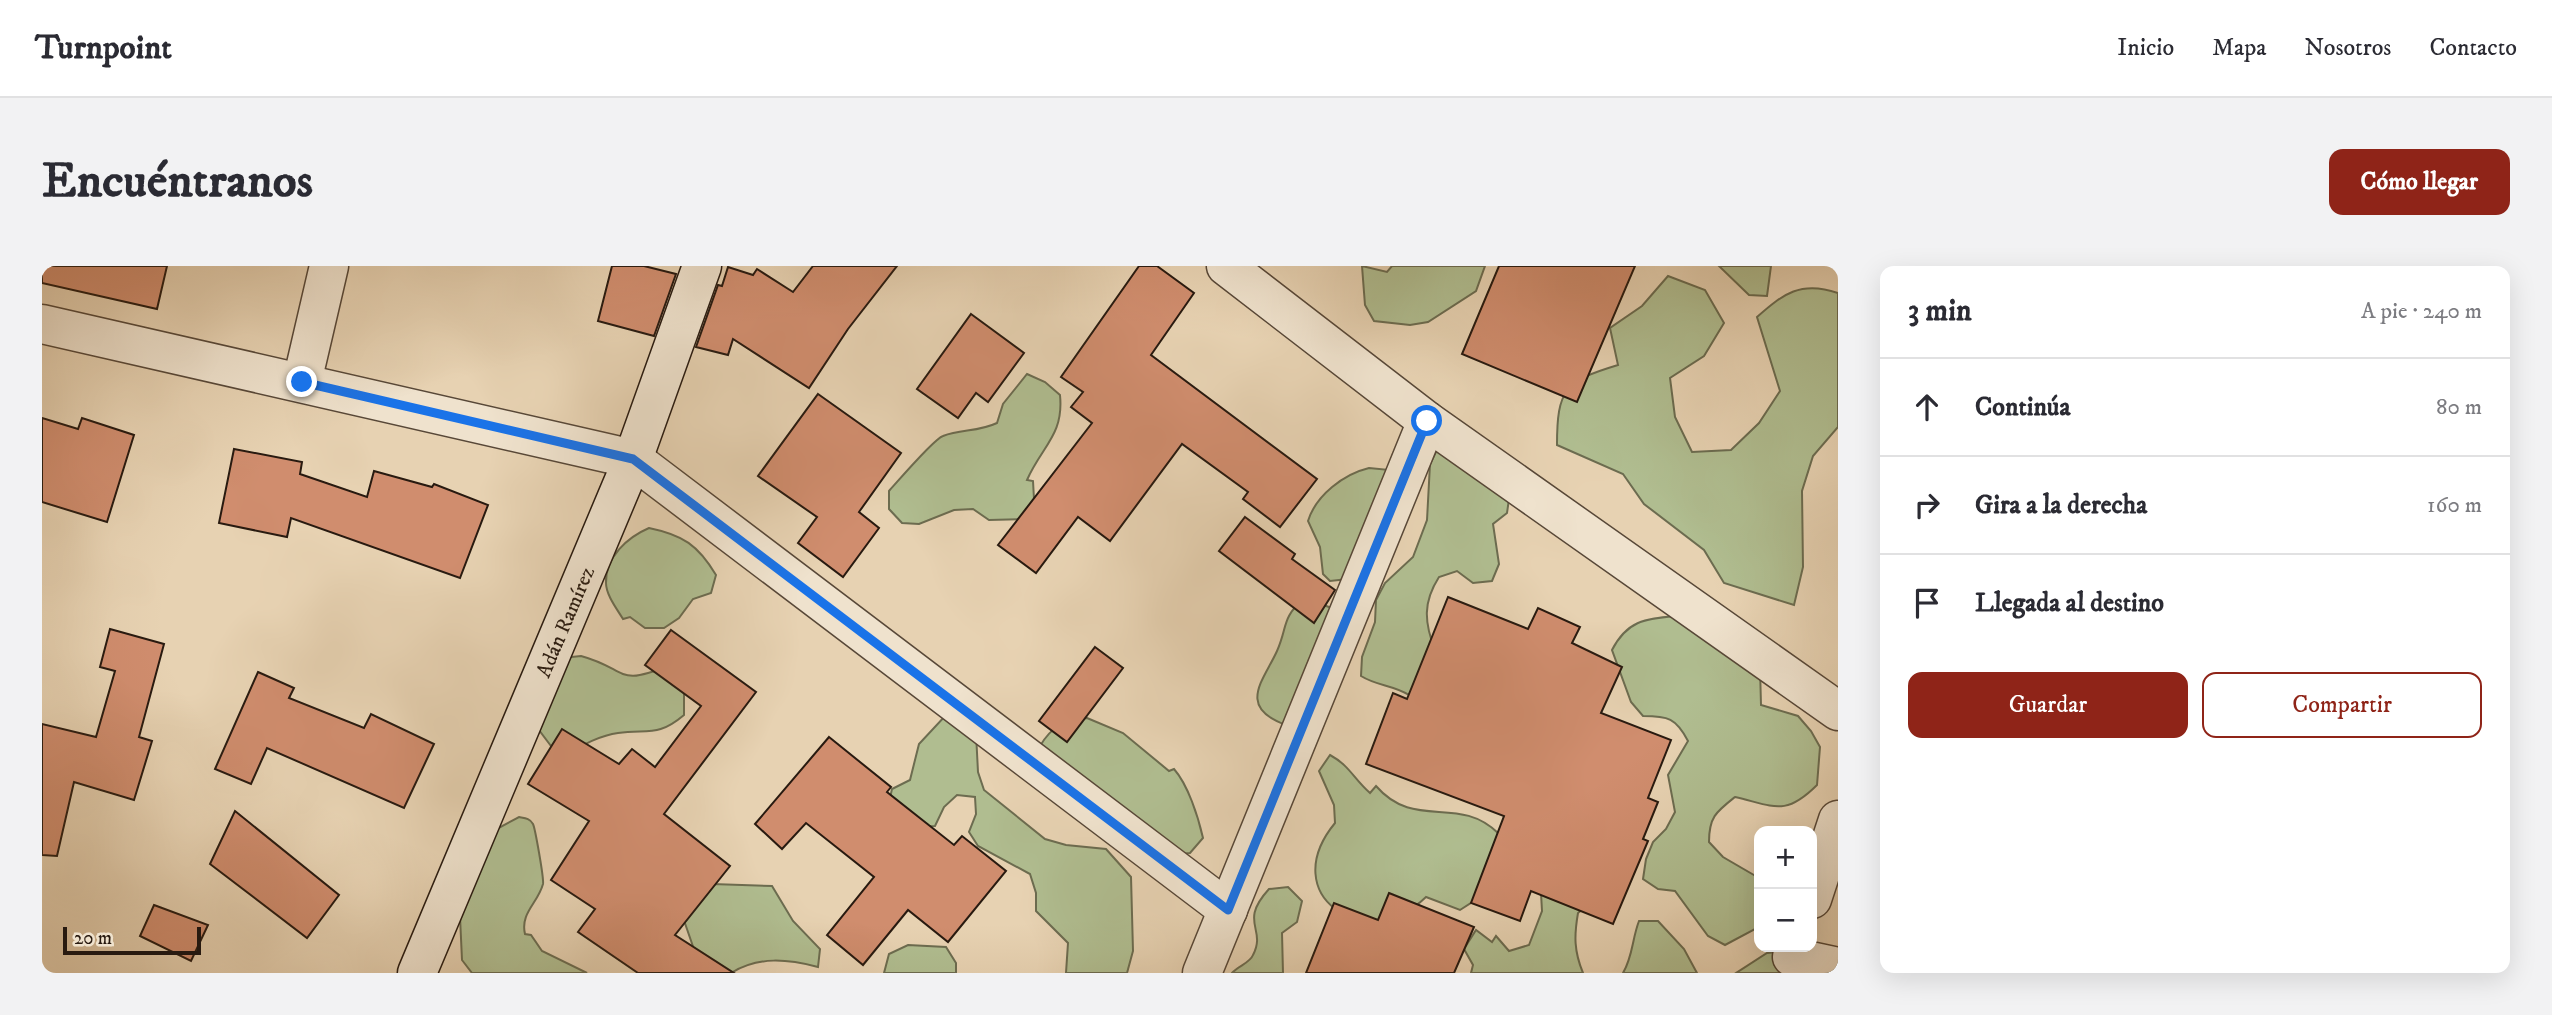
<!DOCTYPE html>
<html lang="es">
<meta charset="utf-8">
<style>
body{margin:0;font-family:"IM FELL DW Pica",serif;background:#f2f2f3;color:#2b2b33}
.controls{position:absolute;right:21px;bottom:21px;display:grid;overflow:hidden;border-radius:14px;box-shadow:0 7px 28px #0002}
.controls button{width:63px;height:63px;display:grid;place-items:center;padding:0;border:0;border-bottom:2px solid #e1e1e2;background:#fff;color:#2b2b33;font:35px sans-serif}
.scale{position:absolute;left:21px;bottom:18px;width:138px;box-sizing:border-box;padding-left:7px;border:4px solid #281a10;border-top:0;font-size:19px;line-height:24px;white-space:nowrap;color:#281a10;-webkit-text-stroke:5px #efe2cd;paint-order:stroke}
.stop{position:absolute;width:21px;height:21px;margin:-16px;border:5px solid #1a73e8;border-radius:50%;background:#fff}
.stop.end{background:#1a73e8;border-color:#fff;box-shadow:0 2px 7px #0008}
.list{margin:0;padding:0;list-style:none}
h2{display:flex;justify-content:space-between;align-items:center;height:91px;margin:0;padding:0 28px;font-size:30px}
h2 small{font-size:23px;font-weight:400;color:#7c7c81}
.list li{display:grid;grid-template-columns:46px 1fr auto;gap:21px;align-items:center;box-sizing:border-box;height:98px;padding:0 28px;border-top:2px solid #e1e1e2}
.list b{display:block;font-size:26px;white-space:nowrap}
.list em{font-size:23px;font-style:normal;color:#7c7c81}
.actions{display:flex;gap:14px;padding:21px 28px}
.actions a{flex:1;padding:16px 0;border:2px solid #8f2418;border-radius:14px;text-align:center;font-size:24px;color:#8f2418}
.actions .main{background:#8f2418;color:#fff}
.icon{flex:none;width:38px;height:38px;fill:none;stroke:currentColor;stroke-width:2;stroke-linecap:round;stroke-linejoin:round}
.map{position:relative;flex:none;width:1796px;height:707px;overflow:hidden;border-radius:14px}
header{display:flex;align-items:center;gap:42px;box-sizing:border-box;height:98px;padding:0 35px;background:#fff;border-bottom:2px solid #e1e1e2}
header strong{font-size:33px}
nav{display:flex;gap:38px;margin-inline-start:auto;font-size:24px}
.intro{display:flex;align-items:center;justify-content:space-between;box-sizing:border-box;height:168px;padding:0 42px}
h1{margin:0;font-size:49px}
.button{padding:18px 32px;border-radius:14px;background:#8f2418;color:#fff;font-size:24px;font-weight:700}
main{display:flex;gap:42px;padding:0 42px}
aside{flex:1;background:#fff;border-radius:14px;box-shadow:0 7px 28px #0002}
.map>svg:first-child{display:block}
.green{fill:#b0bd90;stroke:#6c6c50;stroke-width:2}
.building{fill:#d08d6e;stroke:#281a10;stroke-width:2}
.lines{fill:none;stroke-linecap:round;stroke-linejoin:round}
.street-casing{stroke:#584838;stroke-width:41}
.secondary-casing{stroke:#281a10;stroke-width:41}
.street{stroke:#efe2cd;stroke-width:38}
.secondary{stroke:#efe2cd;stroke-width:38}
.route{stroke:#1a73e8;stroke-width:9}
.labels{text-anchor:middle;stroke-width:5;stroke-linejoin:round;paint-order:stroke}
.street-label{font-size:21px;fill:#281a10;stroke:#efe2cd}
</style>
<header>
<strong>Turnpoint</strong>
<nav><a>Inicio</a><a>Mapa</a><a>Nosotros</a><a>Contacto</a></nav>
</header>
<div class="intro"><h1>Encuéntranos</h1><a class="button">Cómo llegar</a></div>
<main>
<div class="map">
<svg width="1796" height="707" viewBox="0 0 1796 707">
<rect width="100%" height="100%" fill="#e7d2b2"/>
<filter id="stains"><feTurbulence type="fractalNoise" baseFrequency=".00286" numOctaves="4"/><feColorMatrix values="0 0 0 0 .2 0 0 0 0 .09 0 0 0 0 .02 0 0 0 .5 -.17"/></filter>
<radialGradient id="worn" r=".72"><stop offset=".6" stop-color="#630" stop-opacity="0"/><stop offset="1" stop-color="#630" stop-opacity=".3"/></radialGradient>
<g class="green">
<path d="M1320,0l25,6 5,-6h93l-9,25 -48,31 -18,3 -36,-4 -9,-16z"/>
<path d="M1677,0h52l-4,30 -18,-1z"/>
<path d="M1626,10l37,14 19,33 -20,33 -34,22 5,39 17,35 39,-2 28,-27 21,-32 -23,-74c26,-23 44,-37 81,-24v134l-25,29 -11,35 1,76 -9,38 -70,-22 -20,-33 -60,-46 -21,-30 -66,-29c0,-56 8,-64 61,-80l-8,-37 32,-22z"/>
<path d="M985,108l18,8 15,13c4,40 -18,51 -33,85l6,1 1,18 -7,20 -38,1 -16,-11 -19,1 -35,14 -17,-1 -13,-14v-18c9,-10 45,-52 54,-55 18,-7 35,-4 54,-13l6,-19z"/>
<path d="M1396,182l72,44 -3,21 -14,11 6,40 -7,17 -19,2 -16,-12 -18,6c-16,25 -15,45 -4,73l-26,45c-16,-10 -32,-9 -48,-19l1,-19 13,-35 1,-22 9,-17 28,-26 14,-37 3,-56z"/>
<path d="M1327,202l21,2 -42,109 -18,2 -7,-7 -3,-27 -12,-26c8,-26 36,-47 61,-53z"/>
<path d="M607,262c34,7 49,17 67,47l-5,18 -18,6 -14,19 -15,10h-19l-15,-11 -7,2c-6,-10 -17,-24 -17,-36 -1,-26 22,-46 43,-55z"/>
<path d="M1262,332l36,13 17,11c5,47 -40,74 -71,103 -50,-18 -22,-45 -9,-74 11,-25 4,-32 27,-53z"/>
<path d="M1633,350l85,52 1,37 37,11 13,15 9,16 -3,38c-32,32 -43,21 -82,12 -19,15 -26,20 -26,45l14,15 36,21v49l-34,18 -17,-9 -33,-45 -17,-2 -15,-10 3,-20 7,-17 13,-13 9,-17 -7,-37 20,-34c-12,-23 -20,-25 -45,-25l-12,-14 -19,-52c15,-29 32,-31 63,-34z"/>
<path d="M539,390c48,13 34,32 89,9l14,14v36c-26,22 -35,14 -66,18 -16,2 -37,12 -50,21l-17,-8 -12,-16 23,-72z"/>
<path d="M904,449l30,18 2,39 6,18 61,49 21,6 40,4 25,28 2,74 -6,22h-61l2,-30 -32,-32v-18l-6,-19 -52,-28 -9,-14 7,-18 -1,-17 -18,-2 -13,12 -9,19 -19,1 -28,-20 4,-18 18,-9 9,-36z"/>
<path d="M1045,452l36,15 46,38 5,-2c14,16 24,47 29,69l-13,15 -19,2 -131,-109c12,-20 24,-26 47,-28z"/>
<path d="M1288,489c20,11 23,23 40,38l6,-7c39,45 82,8 122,47l-9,65 -18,5 -11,7 -34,-13c-60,58 -151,-1 -91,-74l-1,-18 -15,-34z"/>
<path d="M477,551c5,1 11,1 14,7 2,4 11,54 10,60 -5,19 -23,29 -18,50l6,1 11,16 45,22h-115l-10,-13 -3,-65 34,-64z"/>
<path d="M670,618l60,2 21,35 27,28 -2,18c-31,-8 -59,-11 -87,6l-34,-15 -18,-52z"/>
<path d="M1246,621l14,14 -5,21 -15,11 1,40h-51c6,-7 18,-10 21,-18 14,-27 -15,-32 16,-66z"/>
<path d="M1499,627l52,8 -15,12c-4,23 -4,38 5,60h-112l2,-8 -9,-16 12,-19 16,12 4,-6 13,15 20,-6 13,-34z"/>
<path d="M1597,655h19l26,28 13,24h-74c10,-17 9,-34 16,-52z"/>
<path d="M866,679l38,2 10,16v10h-72l5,-19z"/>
<path d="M1764,683l32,24h-102l31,-20z"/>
</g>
<g class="building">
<path d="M0,0h125l-10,43 -115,-26z"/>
<path d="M570,0h32l32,8 -22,62 -56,-15z"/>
<path d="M771,0h84l-49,63 -39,59 -76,-49 -5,16 -32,-8 22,-62 4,1 6,-19 25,8 4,-6 36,23z"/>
<path d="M1097,0h18l37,27 -43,62 166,124 -37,48 -37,-28 5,-7 -66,-48 -72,97 -32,-24 -42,56 -38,-28 94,-122 -21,-16 12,-15 -22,-15z"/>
<path d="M1457,0h136l-58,136 -115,-48z"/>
<path d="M929,48l53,39 -36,49 -12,-9 -18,25 -41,-29z"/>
<path d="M776,128l83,59 -42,59 20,16 -36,49 -45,-34 19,-26 -59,-41z"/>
<path d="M0,152l36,11 4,-11 52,17 -27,87 -65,-20z"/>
<path d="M192,183l68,13 -2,12 67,23 7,-26 58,16 2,-3 54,21 -28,73 -169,-60 -4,19 -68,-14z"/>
<path d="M1203,251l50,37 -3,5 43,31 -21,33 -95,-72z"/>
<path d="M1406,331l80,32 10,-21 42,19 -8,16 50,24 -21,46 70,27 -23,58 10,4 -15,37 5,2 -35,83 -82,-33 -11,30 -49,-18 33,-87 -138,-52 27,-71 14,6z"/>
<path d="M68,363l54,15 -25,93 13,4 -18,59 -60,-18 -17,74 -15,-1v-131l54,13 19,-66 -15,-4z"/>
<path d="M629,364l85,62 -92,122 66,52 -55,69 59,38h-96l-60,-41 17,-23 -44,-29 38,-59 -61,-37 34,-55 57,35 13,-15 23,18 46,-61 -56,-41z"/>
<path d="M1053,381l28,21 -56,74 -28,-21z"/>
<path d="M216,406l36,16 -5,10 75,30 7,-14 63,30 -30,64 -137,-60 -16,36 -36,-15z"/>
<path d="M787,471l62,50 -4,5 67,53 8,-9 44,35 -58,71 -40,-32 -45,55 -36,-30 47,-58 -68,-54 -24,26 -27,-25z"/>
<path d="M193,545l104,84 -32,43 -97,-74z"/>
<path d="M1347,627l85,34 -20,46h-148l28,-70 44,17z"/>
<path d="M112,639l54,20 -17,36 -51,-25z"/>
</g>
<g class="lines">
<g class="street-casing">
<g id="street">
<path d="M1184,0l201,155 411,290"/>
<path d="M0,58l591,135 595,451"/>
<path d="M260,116l27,-116"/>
<path d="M1770,633l26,-79"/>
<path d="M1750,691l46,10"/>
<path d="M1160,707l225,-552"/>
</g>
</g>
<g class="secondary-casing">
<path id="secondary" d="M375,707l216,-514 69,-193"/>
</g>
<use href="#street" class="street"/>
<use href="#secondary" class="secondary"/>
</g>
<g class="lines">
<path class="route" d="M260,116l331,77 595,451 199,-489"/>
</g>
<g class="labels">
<g class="street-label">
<text transform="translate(523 356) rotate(-67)" y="7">Adán Ramírez</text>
</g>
</g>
<rect width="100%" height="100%" filter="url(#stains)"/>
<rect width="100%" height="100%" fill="url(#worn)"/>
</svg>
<div class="controls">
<button>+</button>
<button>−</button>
</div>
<div class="scale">20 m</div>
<div class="stop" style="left:1385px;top:155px"></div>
<div class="stop end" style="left:260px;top:116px"></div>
</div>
<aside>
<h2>3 min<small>A pie · 240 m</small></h2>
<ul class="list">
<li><svg class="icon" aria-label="ahead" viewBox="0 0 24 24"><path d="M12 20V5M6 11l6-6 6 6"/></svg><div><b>Continúa</b></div><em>80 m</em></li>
<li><svg class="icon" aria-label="right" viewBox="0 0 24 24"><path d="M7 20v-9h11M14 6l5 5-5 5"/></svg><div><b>Gira a la derecha</b></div><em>160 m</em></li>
<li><svg class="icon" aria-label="arrive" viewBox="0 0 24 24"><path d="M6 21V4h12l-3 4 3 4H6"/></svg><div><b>Llegada al destino</b></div></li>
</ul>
<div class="actions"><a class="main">Guardar</a><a>Compartir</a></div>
</aside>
</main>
